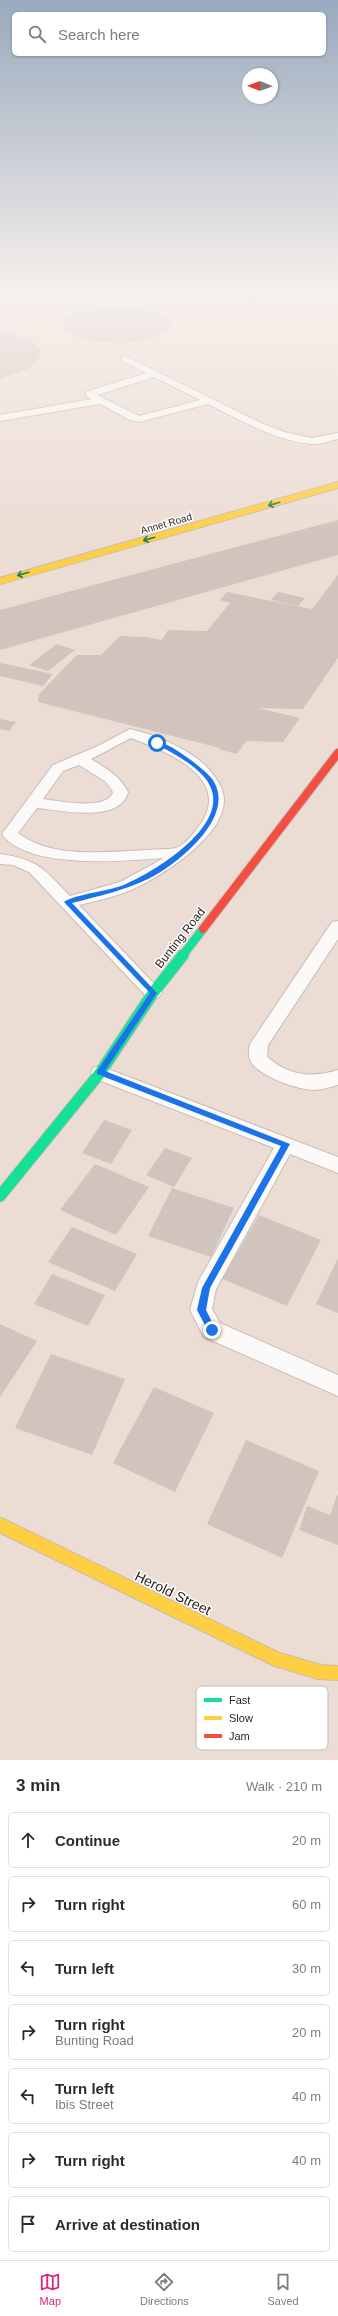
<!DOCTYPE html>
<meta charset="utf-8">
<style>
body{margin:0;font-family:Arial,sans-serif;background:#f2f2f3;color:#2b2b33}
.compass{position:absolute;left:242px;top:68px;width:36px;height:36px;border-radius:50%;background:#fff;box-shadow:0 1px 3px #0004;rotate:271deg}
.stop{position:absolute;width:12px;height:12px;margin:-9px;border:3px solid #1a73e8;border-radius:50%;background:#fff}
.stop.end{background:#1a73e8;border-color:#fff;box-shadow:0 1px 4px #0008}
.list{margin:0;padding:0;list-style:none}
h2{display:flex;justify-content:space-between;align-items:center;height:52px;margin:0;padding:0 16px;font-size:17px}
h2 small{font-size:13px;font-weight:400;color:#7c7c81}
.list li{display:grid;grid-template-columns:26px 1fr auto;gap:12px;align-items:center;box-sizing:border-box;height:56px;margin:0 8px 8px;padding:0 8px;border:1px solid #e1e1e2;border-radius:6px}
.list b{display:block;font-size:15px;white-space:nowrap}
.list p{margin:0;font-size:13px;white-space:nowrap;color:#7c7c81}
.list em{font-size:13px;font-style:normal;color:#7c7c81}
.icon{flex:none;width:22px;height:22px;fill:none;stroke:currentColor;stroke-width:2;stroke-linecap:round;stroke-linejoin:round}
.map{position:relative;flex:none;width:338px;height:1760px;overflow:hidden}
.search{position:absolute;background:#fff;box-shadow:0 1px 3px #0004;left:12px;right:12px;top:12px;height:44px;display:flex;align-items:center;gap:10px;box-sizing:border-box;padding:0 14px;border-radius:6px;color:#7c7c81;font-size:15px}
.sheet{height:500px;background:#fff}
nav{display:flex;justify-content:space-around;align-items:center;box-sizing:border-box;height:56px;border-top:1px solid #e1e1e2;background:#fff;font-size:11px;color:#7c7c81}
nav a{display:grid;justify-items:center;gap:2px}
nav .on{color:#db2777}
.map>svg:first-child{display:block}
.building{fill:#d0c4bd}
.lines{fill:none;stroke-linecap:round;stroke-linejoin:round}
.lane-casing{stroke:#c8bcb4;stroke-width:2}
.fast-far1-casing{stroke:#c8bcb4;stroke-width:10}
.fast-casing{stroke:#c8bcb4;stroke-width:13}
.slow-far1-casing{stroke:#c8bcb4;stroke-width:8}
.slow-casing{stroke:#c8bcb4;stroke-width:16}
.jam-casing{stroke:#c8bcb4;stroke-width:10}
.lane{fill:#fcfaf9;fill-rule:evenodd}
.fast-far1{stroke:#16e098;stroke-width:8}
.fast{stroke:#16e098;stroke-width:11}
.slow-far1{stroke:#ffcf43;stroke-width:6}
.slow{stroke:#ffcf43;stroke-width:14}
.jam{stroke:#f24e42;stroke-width:8}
.oneway{stroke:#208058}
.route{fill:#1a73e8}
.labels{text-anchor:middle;stroke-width:3;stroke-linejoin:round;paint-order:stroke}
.far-street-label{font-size:10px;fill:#291f19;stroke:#fff}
.street-label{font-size:12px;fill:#291f19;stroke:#fff}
.near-street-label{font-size:14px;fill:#291f19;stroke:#fff}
.key{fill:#fff;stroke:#bfbcba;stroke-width:1}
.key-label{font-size:11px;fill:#291f19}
</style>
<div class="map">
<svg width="338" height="1760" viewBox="0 0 338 1760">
<rect width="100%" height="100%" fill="#ecddd4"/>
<g class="building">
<path d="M110,307h18l31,6 9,5 3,6 -3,7 -9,5 -29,7h-17l-32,-4 -18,-10 -1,-5 5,-7 11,-5z"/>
<path d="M0,331l19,5 14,6 7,8 -1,9 -9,9 -30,11z"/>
<path d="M338,520v35l-338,95v-40z"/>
<path d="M338,575v83l-35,51 -45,-1 42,10 -17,24 -37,-1 -9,13 -18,-5 1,-1 -182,-46 1,-8 38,-39h24l19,-19 25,1 17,3 6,-10 39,1 23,-28 -10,-3 7,-8 85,17z"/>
<path d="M278,592l27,6 -7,8 -27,-6z"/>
<path d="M57,644l18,6 -27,21 -19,-6z"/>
<path d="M0,663l53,11 -10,12 -43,-10z"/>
<path d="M0,719l16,3 -7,9 -9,-2z"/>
<path d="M104,1120l28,10 -21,34 -29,-11z"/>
<path d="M165,1148l27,10 -18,29 -28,-12z"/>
<path d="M95,1164l54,23 -33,48 -56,-25z"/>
<path d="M172,1188l62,20 -23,49 -63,-21z"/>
<path d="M259,1215l62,25 -34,66 -65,-27z"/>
<path d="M72,1227l65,27 -22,37 -67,-29z"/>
<path d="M338,1258v55l-22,-9z"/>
<path d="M52,1274l53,21 -17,31 -54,-22z"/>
<path d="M0,1324l37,17 -37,56z"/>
<path d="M51,1354l74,25 -33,76 -77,-27z"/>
<path d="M154,1387l60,26 -39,79 -62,-29z"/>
<path d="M246,1440l73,31 -37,87 -75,-34z"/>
<path d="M338,1493v52l-39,-15 8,-24 23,9z"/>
</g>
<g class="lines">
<g class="lane-casing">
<g id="lane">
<path d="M125,356l136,67 23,9 28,6 26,-5v6c-8,2 -19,6 -27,5 -37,-4 -71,-24 -103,-40l-69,18 -9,-2 -30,-16 -100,17v-6l92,-16 -6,-3v-4l60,-19 -24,-12v-4zM154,377l46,23 -61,16 -42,-21z"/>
<path d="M130,729c26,6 57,19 76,37 8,9 18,21 18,34 0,37 -63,77 -93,90 -17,7 -35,11 -52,15l80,84 3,4 -3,4 -6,2 -6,-2 -118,-125 -16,-7 -13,-1v-10c38,5 45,16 70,42l50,-14 44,-24c-39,3 -137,12 -162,-24l51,-69 45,-19zM131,738c32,12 100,38 71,84 -6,8 -16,23 -26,26 -9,2 -21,1 -30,2 -40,2 -94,9 -128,-17l19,-25c23,2 83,16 91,-16 -8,-16 -22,-24 -37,-33zM79,765l27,17 7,10c-5,19 -55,9 -70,7l20,-28z"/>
<path d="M338,921v18l-70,106 -1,12c23,19 44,21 71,13v15c-8,2 -16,5 -25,5 -17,-1 -56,-14 -63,-30 -2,-5 -1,-11 0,-16l82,-122z"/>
<path d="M100,1066l238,91v16l-48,-19 -74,135 -4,20 8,14 118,52v21l-134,-59 -14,-27 8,-28 76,-134 -181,-70 -2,-5 2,-5z"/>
</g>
</g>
<g class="fast-far1-casing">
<path id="fast-far1" d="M182,956l21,-27"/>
</g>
<g class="fast-casing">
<path id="fast" d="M0,1196l100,-123 53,-80 30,-38"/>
</g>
<g class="slow-far1-casing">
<path id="slow-far1" d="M0,581l338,-96"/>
</g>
<g class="slow-casing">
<path id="slow" d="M0,1525l276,134 43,13 19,1"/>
</g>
<g class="jam-casing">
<path id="jam" d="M203,929l135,-176"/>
</g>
<use href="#lane" class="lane"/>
<use href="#fast-far1" class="fast-far1"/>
<use href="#fast" class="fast"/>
<use href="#slow-far1" class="slow-far1"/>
<use href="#slow" class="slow"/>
<use href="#jam" class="jam"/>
</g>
<defs><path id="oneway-shaft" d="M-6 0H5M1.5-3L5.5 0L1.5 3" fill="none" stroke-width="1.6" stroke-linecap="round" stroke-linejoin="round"/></defs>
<g class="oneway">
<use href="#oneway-shaft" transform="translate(274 504) rotate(164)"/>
<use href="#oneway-shaft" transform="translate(149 539) rotate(164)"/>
<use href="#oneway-shaft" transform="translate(23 574) rotate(164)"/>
</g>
<linearGradient id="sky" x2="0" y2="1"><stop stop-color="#99a9bd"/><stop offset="0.54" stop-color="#f6f0ec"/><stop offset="1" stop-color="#f6f0ec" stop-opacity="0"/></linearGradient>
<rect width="338" height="539" fill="url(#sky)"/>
<path class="route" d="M157,741c15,5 26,13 39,23 7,6 17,13 20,22 15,35 -39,78 -66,92 -24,12 -51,18 -78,25l85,90 -52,78 185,73 -80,144 -4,22 10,20 -4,4 -3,-1 -12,-23 5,-22 79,-142 -184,-72v-3l53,-78 -86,-91c11,-8 47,-11 62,-18 28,-12 104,-58 84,-98 -8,-18 -38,-34 -55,-42z"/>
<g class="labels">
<g class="far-street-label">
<text transform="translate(166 523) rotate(-16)" y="4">Annet Road</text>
</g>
<g class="street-label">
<text transform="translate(180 938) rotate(-52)" y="4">Bunting Road</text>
</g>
<g class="near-street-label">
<text transform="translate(173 1593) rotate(26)" y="5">Herold Street</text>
</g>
</g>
<rect x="196" y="1686" width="132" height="64" rx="6" class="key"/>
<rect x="204" y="1698" width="18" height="4" fill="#16e098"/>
<rect x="204" y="1716" width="18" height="4" fill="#ffcf43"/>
<rect x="204" y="1734" width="18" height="4" fill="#f24e42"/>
<g class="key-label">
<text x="229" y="1704">Fast</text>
<text x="229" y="1722">Slow</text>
<text x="229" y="1740">Jam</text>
</g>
</svg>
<svg class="compass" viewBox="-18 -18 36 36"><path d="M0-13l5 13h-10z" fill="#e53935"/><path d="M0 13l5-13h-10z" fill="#7c7c81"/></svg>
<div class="stop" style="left:157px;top:743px"></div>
<div class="stop end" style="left:212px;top:1330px"></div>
<div class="search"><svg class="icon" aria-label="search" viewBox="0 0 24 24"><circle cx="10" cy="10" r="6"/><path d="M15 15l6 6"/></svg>Search here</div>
</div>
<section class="sheet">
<h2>3 min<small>Walk · 210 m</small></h2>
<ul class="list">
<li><svg class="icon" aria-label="ahead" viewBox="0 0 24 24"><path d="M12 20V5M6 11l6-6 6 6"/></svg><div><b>Continue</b></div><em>20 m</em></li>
<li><svg class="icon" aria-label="right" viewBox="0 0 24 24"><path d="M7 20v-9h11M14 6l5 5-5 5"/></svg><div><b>Turn right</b></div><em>60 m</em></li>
<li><svg class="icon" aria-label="left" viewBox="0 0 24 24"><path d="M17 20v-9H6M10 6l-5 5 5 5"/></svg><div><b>Turn left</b></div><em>30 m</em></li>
<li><svg class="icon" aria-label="right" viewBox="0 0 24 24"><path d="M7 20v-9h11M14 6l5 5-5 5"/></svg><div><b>Turn right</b><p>Bunting Road</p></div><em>20 m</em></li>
<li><svg class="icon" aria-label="left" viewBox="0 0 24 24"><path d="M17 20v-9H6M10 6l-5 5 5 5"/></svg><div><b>Turn left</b><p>Ibis Street</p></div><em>40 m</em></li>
<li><svg class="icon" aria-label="right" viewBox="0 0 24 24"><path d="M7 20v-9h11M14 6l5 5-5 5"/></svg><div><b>Turn right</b></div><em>40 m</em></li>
<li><svg class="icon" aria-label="arrive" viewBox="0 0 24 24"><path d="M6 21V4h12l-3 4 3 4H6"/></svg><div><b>Arrive at destination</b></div></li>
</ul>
</section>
<nav>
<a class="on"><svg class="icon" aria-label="map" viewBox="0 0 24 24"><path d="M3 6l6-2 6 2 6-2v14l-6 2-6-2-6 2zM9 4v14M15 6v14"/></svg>Map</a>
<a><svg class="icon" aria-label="directions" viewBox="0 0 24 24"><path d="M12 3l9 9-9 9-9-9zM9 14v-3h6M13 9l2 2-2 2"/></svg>Directions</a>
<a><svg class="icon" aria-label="saved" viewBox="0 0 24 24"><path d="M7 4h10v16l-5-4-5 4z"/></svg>Saved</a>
</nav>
